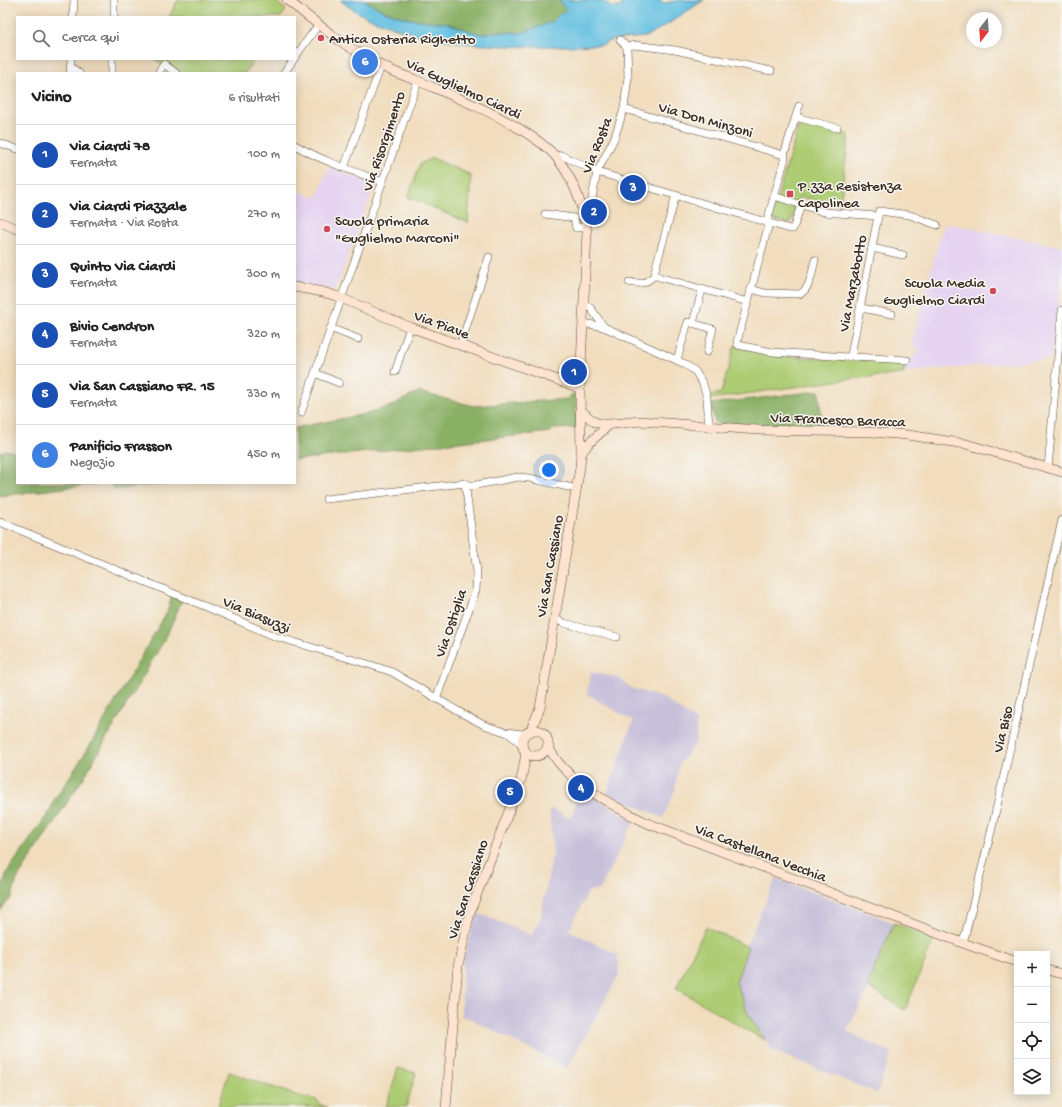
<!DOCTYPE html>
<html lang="it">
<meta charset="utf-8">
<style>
body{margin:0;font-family:"Gochi Hand",sans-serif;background:#f2f2f2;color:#222}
.controls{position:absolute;right:12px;bottom:12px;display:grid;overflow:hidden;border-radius:0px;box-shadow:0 2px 10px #0003}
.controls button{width:36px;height:36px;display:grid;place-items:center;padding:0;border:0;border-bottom:1px solid #e0e0e0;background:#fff;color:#222;font:20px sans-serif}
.compass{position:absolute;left:966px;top:12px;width:36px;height:36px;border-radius:50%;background:#fff;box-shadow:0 2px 10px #0003;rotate:197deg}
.you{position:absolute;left:549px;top:470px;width:14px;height:14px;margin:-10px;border:3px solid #fff;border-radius:50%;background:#1a73e8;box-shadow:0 0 0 6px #1a73e833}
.badge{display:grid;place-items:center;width:26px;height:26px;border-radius:50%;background:#db2777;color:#fff;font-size:13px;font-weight:700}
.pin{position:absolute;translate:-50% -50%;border:2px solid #fff;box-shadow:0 1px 4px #0006}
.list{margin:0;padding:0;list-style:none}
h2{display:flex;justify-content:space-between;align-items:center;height:52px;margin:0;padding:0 16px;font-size:17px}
h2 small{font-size:13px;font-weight:400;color:#767676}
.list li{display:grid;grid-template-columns:26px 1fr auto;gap:12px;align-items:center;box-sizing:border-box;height:60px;padding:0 16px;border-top:1px solid #e0e0e0}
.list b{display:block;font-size:15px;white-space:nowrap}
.list p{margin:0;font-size:13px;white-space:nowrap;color:#767676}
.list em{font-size:13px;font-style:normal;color:#767676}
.icon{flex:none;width:22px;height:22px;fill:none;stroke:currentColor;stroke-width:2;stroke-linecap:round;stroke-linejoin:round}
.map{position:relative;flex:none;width:1062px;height:1107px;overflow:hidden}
.search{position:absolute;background:#fff;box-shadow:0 2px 10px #0003;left:16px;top:16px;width:280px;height:44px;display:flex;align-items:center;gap:10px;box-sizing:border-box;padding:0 14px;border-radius:0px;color:#767676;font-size:15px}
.panel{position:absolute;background:#fff;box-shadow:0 2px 10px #0003;left:16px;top:72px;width:280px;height:412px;border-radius:0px}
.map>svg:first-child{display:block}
.built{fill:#e5d3f1}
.industrial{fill:#c7c0d9}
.green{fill:#adcc73;stroke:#747b48}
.forest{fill:#8ab065;stroke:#626d42}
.water{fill:#62bfe0;stroke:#4e747f}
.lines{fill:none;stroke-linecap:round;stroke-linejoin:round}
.street-casing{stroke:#564536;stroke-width:8}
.secondary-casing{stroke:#564536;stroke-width:10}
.street{stroke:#fff;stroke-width:7}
.secondary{stroke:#fde4d1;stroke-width:9}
.poi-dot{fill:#d1495b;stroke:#f6f6f2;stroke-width:1.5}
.labels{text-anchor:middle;stroke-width:3;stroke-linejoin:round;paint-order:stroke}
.poi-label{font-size:15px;fill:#3b2a1e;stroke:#f6f6f2;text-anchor:start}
.street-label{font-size:15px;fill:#3b2a1e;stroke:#f6f6f2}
</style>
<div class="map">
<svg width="1062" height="1107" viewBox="0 0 1062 1107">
<rect width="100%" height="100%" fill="#f6f6f2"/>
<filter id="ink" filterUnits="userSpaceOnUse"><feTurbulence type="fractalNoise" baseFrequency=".025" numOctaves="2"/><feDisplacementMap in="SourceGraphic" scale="8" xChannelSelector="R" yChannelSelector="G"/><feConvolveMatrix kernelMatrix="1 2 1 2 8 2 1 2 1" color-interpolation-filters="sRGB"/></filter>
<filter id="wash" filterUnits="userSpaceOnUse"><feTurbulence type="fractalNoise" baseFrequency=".012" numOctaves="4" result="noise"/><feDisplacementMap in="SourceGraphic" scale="16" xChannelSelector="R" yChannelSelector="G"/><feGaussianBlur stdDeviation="0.9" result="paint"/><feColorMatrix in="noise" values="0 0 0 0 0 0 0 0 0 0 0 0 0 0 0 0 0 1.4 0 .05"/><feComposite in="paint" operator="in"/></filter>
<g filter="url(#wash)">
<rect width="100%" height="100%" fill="#f1ddbd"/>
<g class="built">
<path d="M329,167l46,17 -40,106 -40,-7v-46l3,-8 -3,-1v-38l21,8z"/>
<path d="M946,223l116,24v26l-11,86 -146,13 3,-13 6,-2 5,-9 -8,-2 28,-107z"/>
</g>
<g class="industrial">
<path d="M591,672l28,6 12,10 32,10 33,23v22l-17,21 -4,26 -12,28 -56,-25 26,-72 -46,-27z"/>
<path d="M580,788l54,33 -34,69 -11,1 -20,39 49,25 1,20 -52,93 -96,-49 -10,-3 1,-35 1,-20 5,-20 9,-28 55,22 8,-16 13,-66 -4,-45 22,10z"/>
<path d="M776,878l118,45 -27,63 2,2 -22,43 45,22 -15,40 -104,-42 -25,-37 -12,-32 12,-35 -2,-1z"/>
</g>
<g class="green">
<path d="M178,0h96l12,10 -5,7h-112z"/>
<path d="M155,59h99l-9,14h-69z"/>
<path d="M800,121l49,14 -9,70 -40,-8 -10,27 -19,-5z"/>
<path d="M432,158l39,17 -3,48 -60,-26 12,-33z"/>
<path d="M735,345l39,11 133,6 -4,12 -54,5 -139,20 1,-4 10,-2z"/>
<path d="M894,923l40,16 -29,71 -38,-24z"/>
<path d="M706,927l42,20 -12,35 12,32 17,26 -22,-12 -67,-40z"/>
<path d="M398,1068l18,5 -10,34h-20z"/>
<path d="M229,1072l66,23 22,5 4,5 6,2h-109z"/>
</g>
<g class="forest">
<path d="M364,0h195l9,11 -8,3 -8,8 -31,11 -25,-1 -13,2 -10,-2 -26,-9 -37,-4 -26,-8z"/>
<path d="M819,391l3,35h-74l-33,-3 -4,-19z"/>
<path d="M418,392l56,14 93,-7 6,-6 2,1 2,34 -25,1 -1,3 -256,28v-32l75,-15 21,-7z"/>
<path d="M4,450l13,2v31h86l-103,13v-45l3,2z"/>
<path d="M109,483h65l-59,6z"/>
<path d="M172,596l10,4 -16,37 -82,140 -67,102 -5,18 -12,14v-18l7,-21 43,-61 3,-9 33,-50 81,-140z"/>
</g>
<path class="water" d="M340,0h24l20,11 25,8 38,4 26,9 10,2 13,-2 25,1 31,-11 8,-8 7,-3 -8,-11h41v1l9,3v3h12l2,-7h38l3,3 15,-3h25l-36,24 -23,13 -33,3 -9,5c-73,2 -148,6 -218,-21 -17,-6 -31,-12 -45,-24z"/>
</g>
<g filter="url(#ink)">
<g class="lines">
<g class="street-casing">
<g id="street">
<path d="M73,17l1,-17"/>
<path d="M114,17v-17"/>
<path d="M627,47l7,-2 41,5 96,21"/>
<path d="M295,57l24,-33"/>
<path d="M71,67l8,6"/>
<path d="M70,73l1,-14"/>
<path d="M112,73v-14"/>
<path d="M158,73l6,-9 12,9"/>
<path d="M284,73l10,-14"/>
<path d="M624,109l160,46 1,3 -17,60v9l-31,115 1,3 34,7 76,5 3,-2 3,2 53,3"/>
<path d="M796,117l41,11"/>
<path d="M0,143l17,6"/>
<path d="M295,145c27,16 58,26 88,37"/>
<path d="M784,155l15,-49"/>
<path d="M556,157l5,-2 36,17 193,57h3l8,-24"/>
<path d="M344,168l37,-102"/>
<path d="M676,195l-21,75v5l4,2 89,25"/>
<path d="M774,196l50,16 54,4"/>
<path d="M583,208l5,-1 3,-3 6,-32 17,-33 10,-30 4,-32 -1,-30 -7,-7"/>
<path d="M545,214l29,4 2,10 10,-1"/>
<path d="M872,248l31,7"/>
<path d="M629,282c12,3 17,1 26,-7"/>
<path d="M751,289l14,4 35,1c11,-6 12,-23 15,-34"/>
<path d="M584,306l6,1 14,20"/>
<path d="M861,308l31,6"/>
<path d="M688,322l25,7 -6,23"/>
<path d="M583,323l21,4 79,36 12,8 8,13 4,14 2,28"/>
<path d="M693,323l9,-33"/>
<path d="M330,328l28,11"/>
<path d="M460,346l29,-89"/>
<path d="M851,355l28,-144 31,4 27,10"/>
<path d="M677,360l10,-35"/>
<path d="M395,372l15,-45"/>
<path d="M315,373l24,10"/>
<path d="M301,413l117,-332"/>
<path d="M1048,468l14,-158"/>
<path d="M326,499l139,-16 6,3 47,-9 11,1 48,11"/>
<path d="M0,522l209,86 65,28 97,29 21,7 71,42 21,11 24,8 15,12"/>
<path d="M555,619l9,4 53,14"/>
<path d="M436,699l40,-109 1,-18 -12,-89"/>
<path d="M508,732l13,2 6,-1"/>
<path d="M963,943l28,-111 71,-312"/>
</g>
</g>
<g class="secondary-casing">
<g id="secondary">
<path d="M287,0c30,23 61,50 95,66 11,6 22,10 34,14 35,15 71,29 104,49 13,8 27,17 36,28 17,21 27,49 31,75l-7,156 1,66 -1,13 -40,241 -10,24"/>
<path d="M0,222l17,7"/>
<path d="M295,287l28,5 13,4 71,30 173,62"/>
<path d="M581,410c4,4 9,9 14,12 11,5 32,0 45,-1l118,9 113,2 37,3 58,9 96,28"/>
<path d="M581,454l7,-10 21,-19"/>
<circle cx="535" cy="743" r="13"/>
<path d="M548,745c13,34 68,63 99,78l316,120 54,19"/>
<path d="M1047,970l15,4"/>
<path d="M446,1107l12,-141 12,-54 51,-132 3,-15 2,-13"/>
</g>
</g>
<use href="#street" class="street"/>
<use href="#secondary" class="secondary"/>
</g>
</g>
<g class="poi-dot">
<circle cx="321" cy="38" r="4"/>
<rect x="786" y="190" width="8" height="8" rx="2"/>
<circle cx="327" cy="229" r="4"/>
<circle cx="993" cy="291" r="4"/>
</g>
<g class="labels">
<g class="poi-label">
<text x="329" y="43">Antica Osteria Righetto</text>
<text x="798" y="190">P.zza Resistenza<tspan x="798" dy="17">Capolinea</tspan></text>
<text x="335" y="225">Scuola primaria<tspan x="335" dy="17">"Guglielmo Marconi"</tspan></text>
<text x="985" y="287" text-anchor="end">Scuola Media<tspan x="985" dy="17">Guglielmo Ciardi</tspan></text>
</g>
<g class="street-label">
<text transform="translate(464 88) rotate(25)" y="5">Via Guglielmo Ciardi</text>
<text transform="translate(706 119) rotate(16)" y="5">Via Don Minzoni</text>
<text transform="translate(383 141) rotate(-71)" y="5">Via Risorgimento</text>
<text transform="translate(596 145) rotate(-68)" y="5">Via Rosta</text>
<text transform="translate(852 283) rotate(-79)" y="5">Via Marzabotto</text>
<text transform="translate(442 324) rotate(20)" y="5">Via Piave</text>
<text transform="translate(838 419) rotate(2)" y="5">Via Francesco Baracca</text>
<text transform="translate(549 566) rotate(-80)" y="5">Via San Cassiano</text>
<text transform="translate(257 614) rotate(23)" y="5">Via Biasuzzi</text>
<text transform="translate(450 623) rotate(-71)" y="5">Via Ostiglia</text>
<text transform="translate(1002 729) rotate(-77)" y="5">Via Biso</text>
<text transform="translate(761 852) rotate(21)" y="5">Via Castellana Vecchia</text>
<text transform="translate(467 889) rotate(-72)" y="5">Via San Cassiano</text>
</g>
</g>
</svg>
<div class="controls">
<button>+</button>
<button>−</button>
<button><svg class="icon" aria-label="locate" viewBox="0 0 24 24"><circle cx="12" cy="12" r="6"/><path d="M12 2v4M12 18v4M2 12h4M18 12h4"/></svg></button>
<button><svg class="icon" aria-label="layers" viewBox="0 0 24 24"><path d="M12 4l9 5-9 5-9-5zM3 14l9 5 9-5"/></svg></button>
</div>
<svg class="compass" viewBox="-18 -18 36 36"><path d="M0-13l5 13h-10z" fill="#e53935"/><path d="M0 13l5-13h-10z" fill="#767676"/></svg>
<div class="you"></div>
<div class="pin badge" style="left:574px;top:372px;background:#1a4fb4">1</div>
<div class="pin badge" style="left:594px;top:212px;background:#1a4fb4">2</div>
<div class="pin badge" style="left:633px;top:188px;background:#1a4fb4">3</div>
<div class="pin badge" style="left:581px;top:788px;background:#1a4fb4">4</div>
<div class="pin badge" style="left:510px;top:792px;background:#1a4fb4">5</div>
<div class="pin badge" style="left:365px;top:62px;background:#3f7fe0">6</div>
<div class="search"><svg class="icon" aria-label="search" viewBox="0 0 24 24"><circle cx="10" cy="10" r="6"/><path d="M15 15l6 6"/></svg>Cerca qui</div>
<section class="panel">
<h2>Vicino<small>6 risultati</small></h2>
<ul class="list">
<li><span class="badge" style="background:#1a4fb4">1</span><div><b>Via Ciardi 78</b><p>Fermata</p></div><em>100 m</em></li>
<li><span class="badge" style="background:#1a4fb4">2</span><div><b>Via Ciardi Piazzale</b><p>Fermata · Via Rosta</p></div><em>270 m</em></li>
<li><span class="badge" style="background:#1a4fb4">3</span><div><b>Quinto Via Ciardi</b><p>Fermata</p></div><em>300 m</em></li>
<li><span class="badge" style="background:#1a4fb4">4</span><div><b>Bivio Cendron</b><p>Fermata</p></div><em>320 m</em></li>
<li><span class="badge" style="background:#1a4fb4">5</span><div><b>Via San Cassiano FR. 15</b><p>Fermata</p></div><em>330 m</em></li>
<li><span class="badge" style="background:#3f7fe0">6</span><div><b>Panificio Frasson</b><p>Negozio</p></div><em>450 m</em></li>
</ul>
</section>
</div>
